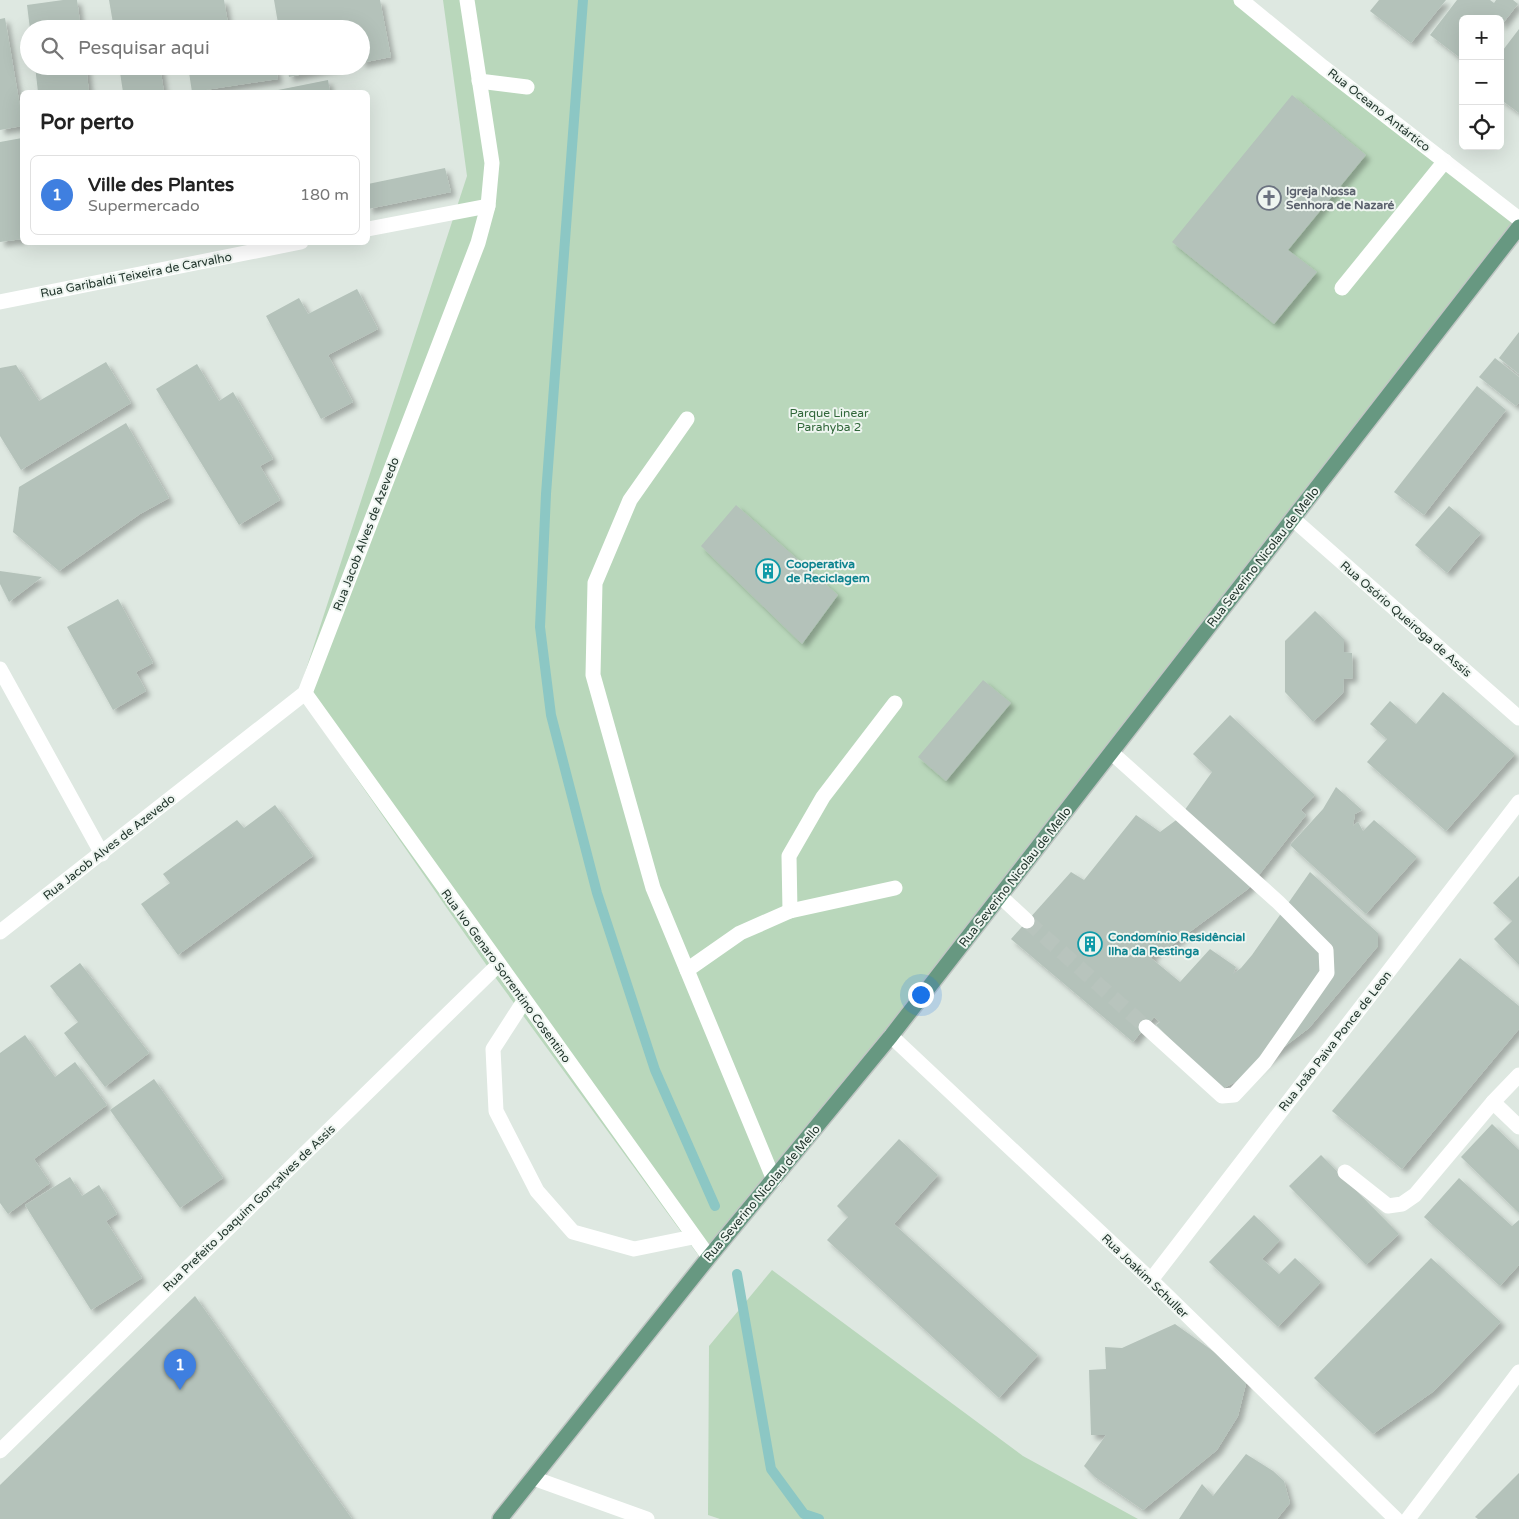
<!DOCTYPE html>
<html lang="pt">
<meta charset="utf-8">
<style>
body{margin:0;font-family:"Varela Round",sans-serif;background:#f6f6f6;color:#222}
.controls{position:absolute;right:15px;top:15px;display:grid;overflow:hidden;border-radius:8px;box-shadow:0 5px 20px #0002}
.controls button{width:45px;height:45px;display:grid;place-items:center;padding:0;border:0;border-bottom:1px solid #e0e0e0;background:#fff;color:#222;font:25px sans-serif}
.you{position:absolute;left:920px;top:994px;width:18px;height:18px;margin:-12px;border:4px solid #fff;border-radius:50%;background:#1a73e8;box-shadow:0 0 0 8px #1a73e833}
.badge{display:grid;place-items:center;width:32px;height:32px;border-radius:50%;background:#2563eb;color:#fff;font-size:16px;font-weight:700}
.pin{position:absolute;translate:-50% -41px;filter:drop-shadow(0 1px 2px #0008)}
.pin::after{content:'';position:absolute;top:26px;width:18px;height:15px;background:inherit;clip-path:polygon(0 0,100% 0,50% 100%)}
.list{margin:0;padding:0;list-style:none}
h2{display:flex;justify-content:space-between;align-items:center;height:65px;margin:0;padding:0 20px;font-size:21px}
h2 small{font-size:16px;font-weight:400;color:#767676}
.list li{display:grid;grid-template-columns:32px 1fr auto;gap:15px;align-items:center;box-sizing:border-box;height:80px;margin:0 10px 10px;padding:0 10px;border:1px solid #e0e0e0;border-radius:8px}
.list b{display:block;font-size:19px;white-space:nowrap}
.list p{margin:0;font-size:16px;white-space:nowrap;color:#767676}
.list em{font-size:16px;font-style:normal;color:#767676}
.icon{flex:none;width:28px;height:28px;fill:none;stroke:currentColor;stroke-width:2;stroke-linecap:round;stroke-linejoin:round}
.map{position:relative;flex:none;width:1519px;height:1519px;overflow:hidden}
.search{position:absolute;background:#fff;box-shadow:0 5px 20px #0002;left:20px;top:20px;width:350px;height:55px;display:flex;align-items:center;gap:12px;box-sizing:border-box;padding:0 18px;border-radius:28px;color:#767676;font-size:19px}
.panel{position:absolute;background:#fff;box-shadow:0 5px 20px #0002;left:20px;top:90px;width:350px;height:155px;border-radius:8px}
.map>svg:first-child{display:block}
.green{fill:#b9d7bb}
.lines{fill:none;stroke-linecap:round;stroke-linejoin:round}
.stream{stroke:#8cc7c4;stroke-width:10}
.building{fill:#b4c2ba;filter:url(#shadow)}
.minor-tunnel{stroke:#b8c4bd;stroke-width:15;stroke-dasharray:15 8;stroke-linecap:butt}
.major-casing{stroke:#c1c6c4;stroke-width:18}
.minor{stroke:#fff;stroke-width:15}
.major{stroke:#679881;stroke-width:15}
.labels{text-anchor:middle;stroke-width:4;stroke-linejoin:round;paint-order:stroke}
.street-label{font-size:12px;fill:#21352c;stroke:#eef5f0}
.worship-label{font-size:12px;font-weight:bold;fill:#5b616d;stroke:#eef5f0;text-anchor:start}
.park-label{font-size:12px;fill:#31673a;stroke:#eef5f0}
.culture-label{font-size:12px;font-weight:bold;fill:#0d838f;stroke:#eef5f0;text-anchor:start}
</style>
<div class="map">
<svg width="1519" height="1519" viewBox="0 0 1519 1519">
<defs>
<filter id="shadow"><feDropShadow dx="4.5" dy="4.5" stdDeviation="2.5" flood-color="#0004"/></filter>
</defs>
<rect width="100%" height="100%" fill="#dee8e1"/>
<g class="green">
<path d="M443,0h807l269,223 -434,551 -381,489 -212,-290 -194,-279 169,-518z"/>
<path d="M772,1270l251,186 115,63h-418l-12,-4 1,-169z"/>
</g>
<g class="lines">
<g class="stream">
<path d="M583,0l-37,494 -6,133 11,88 46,178 58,177 60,136"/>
<path d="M737,1274l34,195 33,45 15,5"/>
</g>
</g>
<g class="building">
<path d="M63,0h14l4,29h-51l-3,-24z"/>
<path d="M109,0h115l5,29h-115z"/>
<path d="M274,0h106l11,57 -30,6v-34h-82z"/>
<path d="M1379,0h67l-35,43 -41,-32z"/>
<path d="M1457,0h33l4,3 2,-3h17l5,4 -18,23v-8h-37v41l-33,-25z"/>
<path d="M5,18l17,100v8l-22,4v-111z"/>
<path d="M1519,29v84l-19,-14v-45z"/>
<path d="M35,66h51l3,26h-51z"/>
<path d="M119,66h41l4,26h-41z"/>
<path d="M188,66h87l3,13 -86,13z"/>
<path d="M287,66h51v1l-49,10z"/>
<path d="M328,80l2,12h-62z"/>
<path d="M1292,95l74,60 -78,95 29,22 -43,52 -102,-82z"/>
<path d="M22,138v101l-22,3v-100z"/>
<path d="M445,168l6,24 -83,17v-25z"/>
<path d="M357,289l21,40 -50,26 25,47 -32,17 -55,-103 33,-18 9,16z"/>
<path d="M1519,332v42l-20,-16z"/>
<path d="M1495,358l24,19v26l-3,3 -37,-29z"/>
<path d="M106,362l25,41 -110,67 -21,-34v-68l16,-3 23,36z"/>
<path d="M197,364l22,37 14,-9 40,67 -13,7 20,34 -41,25 -83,-136z"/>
<path d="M1477,386l29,24 -82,105 -30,-23z"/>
<path d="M126,423l43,75 -29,16 -81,57 -46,-39 6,-45z"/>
<path d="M736,505l102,90 -36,49 -101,-98z"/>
<path d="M1449,506l32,27 -34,40 -32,-28z"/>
<path d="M0,571l42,6 -33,25 -9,-18z"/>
<path d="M118,599l35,64 -17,9 10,19 -33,19 -46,-83z"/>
<path d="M1315,611l29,28v13l8,1 1,25 -9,1 -1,14 -30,29 -28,-30v-51z"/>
<path d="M983,680l28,23 -65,78 -28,-24z"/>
<path d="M1443,692l72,62 -69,77 -79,-69 20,-23 -17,-15 20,-23 26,23z"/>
<path d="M1230,715l85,80 -14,15 5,5 -58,74 -83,61 -4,-4 -10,12 29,24 30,-33 26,18 -3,7 8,-6 11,-13 58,-83 68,61v13l-69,82 -66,50 -21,11 -66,-64 4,-3 -6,-5 -21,25 -122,-103 60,-67 13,8 52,-65 24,17 19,-14 33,-46 -19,-18z"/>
<path d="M1336,787l26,23 -7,4 -2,12 5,-4 5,9 11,-11 43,37 -51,57 -76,-69 33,-36z"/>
<path d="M275,805l38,51 -135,99 -37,-51 29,-21 -7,-9 74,-54 7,8z"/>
<path d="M1519,876v89l-25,-26 18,-18 -19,-18z"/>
<path d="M1460,958l59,48v23l-117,140 -70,-58z"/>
<path d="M80,963l69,90 -44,34 -41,-54 14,-11 -28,-36z"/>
<path d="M25,1035l30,42 20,-15 32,43 -73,54 16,24 -42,31 -8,-11v-150z"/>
<path d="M154,1079l69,99 -43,30 -70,-98z"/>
<path d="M1492,1124l27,26v63l-58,-56z"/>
<path d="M899,1139l39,36 -44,49 144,131 -39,43 -172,-158 21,-23 -11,-11z"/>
<path d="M1321,1155l78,79 -33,31 -77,-79z"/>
<path d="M70,1177l12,19 17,-11 18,29 -11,7 36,57 -51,32 -66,-105z"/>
<path d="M1459,1178l53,48 7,-6v45l-19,21 -76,-69z"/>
<path d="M1254,1215l26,25 -18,19 17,15 16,-16 26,24 -43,45 -69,-65z"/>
<path d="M1431,1258l70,64 -67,69 -61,43 -59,-56z"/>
<path d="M195,1296l157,223h-352v-34z"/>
<path d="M1175,1324l73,52 -10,40 -21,34 -74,60 -48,-33 -11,-11 22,-31h-15l-2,-65 17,-1 -1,-22 17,1z"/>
<path d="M1246,1454l27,17 11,10 6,22 -13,16h-98l23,-35 11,12z"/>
<path d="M1519,1473v46h-41l-3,-2z"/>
</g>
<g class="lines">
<path class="minor-tunnel" d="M1027,921l119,106"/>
<g class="major-casing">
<path id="major" d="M500,1519l209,-262 182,-221 628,-809"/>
</g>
<g class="minor">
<path d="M1241,0l82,67 196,152"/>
<path d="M479,81l48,6"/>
<path d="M368,229l120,-23"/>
<path d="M1342,288l103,-127"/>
<path d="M0,302l301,-60"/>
<path d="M687,419l-57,81 -35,83 -2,92 60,213 121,292"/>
<path d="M1293,519l226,199"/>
<path d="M0,669l102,185"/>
<path d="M305,693l404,564"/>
<path d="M1112,753l166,149 48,48 1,23 -62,89 -31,33 -12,1 -76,-69"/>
<path d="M1000,896l27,25"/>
<path d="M790,911l-1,-55 34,-59 72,-94"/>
<path d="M0,932l305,-239 173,-450 10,-37 4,-43 -25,-163"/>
<path d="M687,970l53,-37 50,-22 105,-23"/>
<path d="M524,1001l-31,48 3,62 41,80 36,41 61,17 59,-12"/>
<path d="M891,1036l260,244 245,239"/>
<path d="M1493,1102l26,-27"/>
<path d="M1345,1172l43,34 14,-2 13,-9 78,-93 26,25"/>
<path d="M1151,1280l368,-478"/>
<path d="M0,1451l498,-486"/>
<path d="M533,1478l114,41"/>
<path d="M1408,1519l111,-147"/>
</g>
<use href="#major" class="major"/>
</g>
<defs>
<g id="church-ring" transform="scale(1.25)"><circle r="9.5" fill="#eef5f0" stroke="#6b7280" stroke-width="1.5"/><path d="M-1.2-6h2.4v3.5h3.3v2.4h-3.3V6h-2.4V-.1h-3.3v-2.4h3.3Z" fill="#6b7280"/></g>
<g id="building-ring" transform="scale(1.25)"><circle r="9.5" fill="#eef5f0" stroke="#0f9aa8" stroke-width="1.5"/><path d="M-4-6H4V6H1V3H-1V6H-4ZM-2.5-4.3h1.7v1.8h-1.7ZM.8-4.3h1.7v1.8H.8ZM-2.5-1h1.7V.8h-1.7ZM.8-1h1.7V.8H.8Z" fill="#0f9aa8"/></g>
</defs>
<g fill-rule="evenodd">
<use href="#church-ring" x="1269" y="198"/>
<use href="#building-ring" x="768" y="571"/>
<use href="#building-ring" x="1090" y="944"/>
</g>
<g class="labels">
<g class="street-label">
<text transform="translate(1379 110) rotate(38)" y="4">Rua Oceano Antártico</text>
<text transform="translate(136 275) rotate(-11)" y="4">Rua Garibaldi Teixeira de Carvalho</text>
<text transform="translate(366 534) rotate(-69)" y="4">Rua Jacob Alves de Azevedo</text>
<text transform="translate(1263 557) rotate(-52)" y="4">Rua Severino Nicolau de Mello</text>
<text transform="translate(1406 619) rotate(41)" y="4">Rua Osório Queiroga de Assis</text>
<text transform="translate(109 847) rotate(-38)" y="4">Rua Jacob Alves de Azevedo</text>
<text transform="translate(1015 877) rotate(-52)" y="4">Rua Severino Nicolau de Mello</text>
<text transform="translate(506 976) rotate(54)" y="4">Rua Ivo Genaro Sorrentino Cosentino</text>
<text transform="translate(1335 1041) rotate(-52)" y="4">Rua João Paiva Ponce de Leon</text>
<text transform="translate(762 1193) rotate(-50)" y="4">Rua Severino Nicolau de Mello</text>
<text transform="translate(249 1208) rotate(-44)" y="4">Rua Prefeito Joaquim Gonçalves de Assis</text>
<text transform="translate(1145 1276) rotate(44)" y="4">Rua Joakim Schuller</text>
</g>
<g class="worship-label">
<text x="1286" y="195">Igreja Nossa<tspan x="1286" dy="14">Senhora de Nazaré</tspan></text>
</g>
<g class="park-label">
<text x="829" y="417">Parque Linear<tspan x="829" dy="14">Parahyba 2</tspan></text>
</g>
<g class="culture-label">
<text x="786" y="568">Cooperativa<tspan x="786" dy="14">de Reciclagem</tspan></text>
<text x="1108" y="941">Condomínio Residêncial<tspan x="1108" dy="14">Ilha da Restinga</tspan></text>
</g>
</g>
</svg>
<div class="controls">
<button>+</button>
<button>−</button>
<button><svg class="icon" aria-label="locate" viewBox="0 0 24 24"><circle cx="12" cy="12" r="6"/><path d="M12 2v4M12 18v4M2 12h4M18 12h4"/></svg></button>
</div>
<div class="you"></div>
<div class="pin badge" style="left:180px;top:1390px;background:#3f7fe0">1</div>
<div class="search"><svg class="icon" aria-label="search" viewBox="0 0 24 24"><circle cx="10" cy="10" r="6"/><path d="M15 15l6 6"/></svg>Pesquisar aqui</div>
<section class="panel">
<h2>Por perto<small></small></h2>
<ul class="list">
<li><span class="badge" style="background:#3f7fe0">1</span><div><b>Ville des Plantes</b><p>Supermercado</p></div><em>180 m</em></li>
</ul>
</section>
</div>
